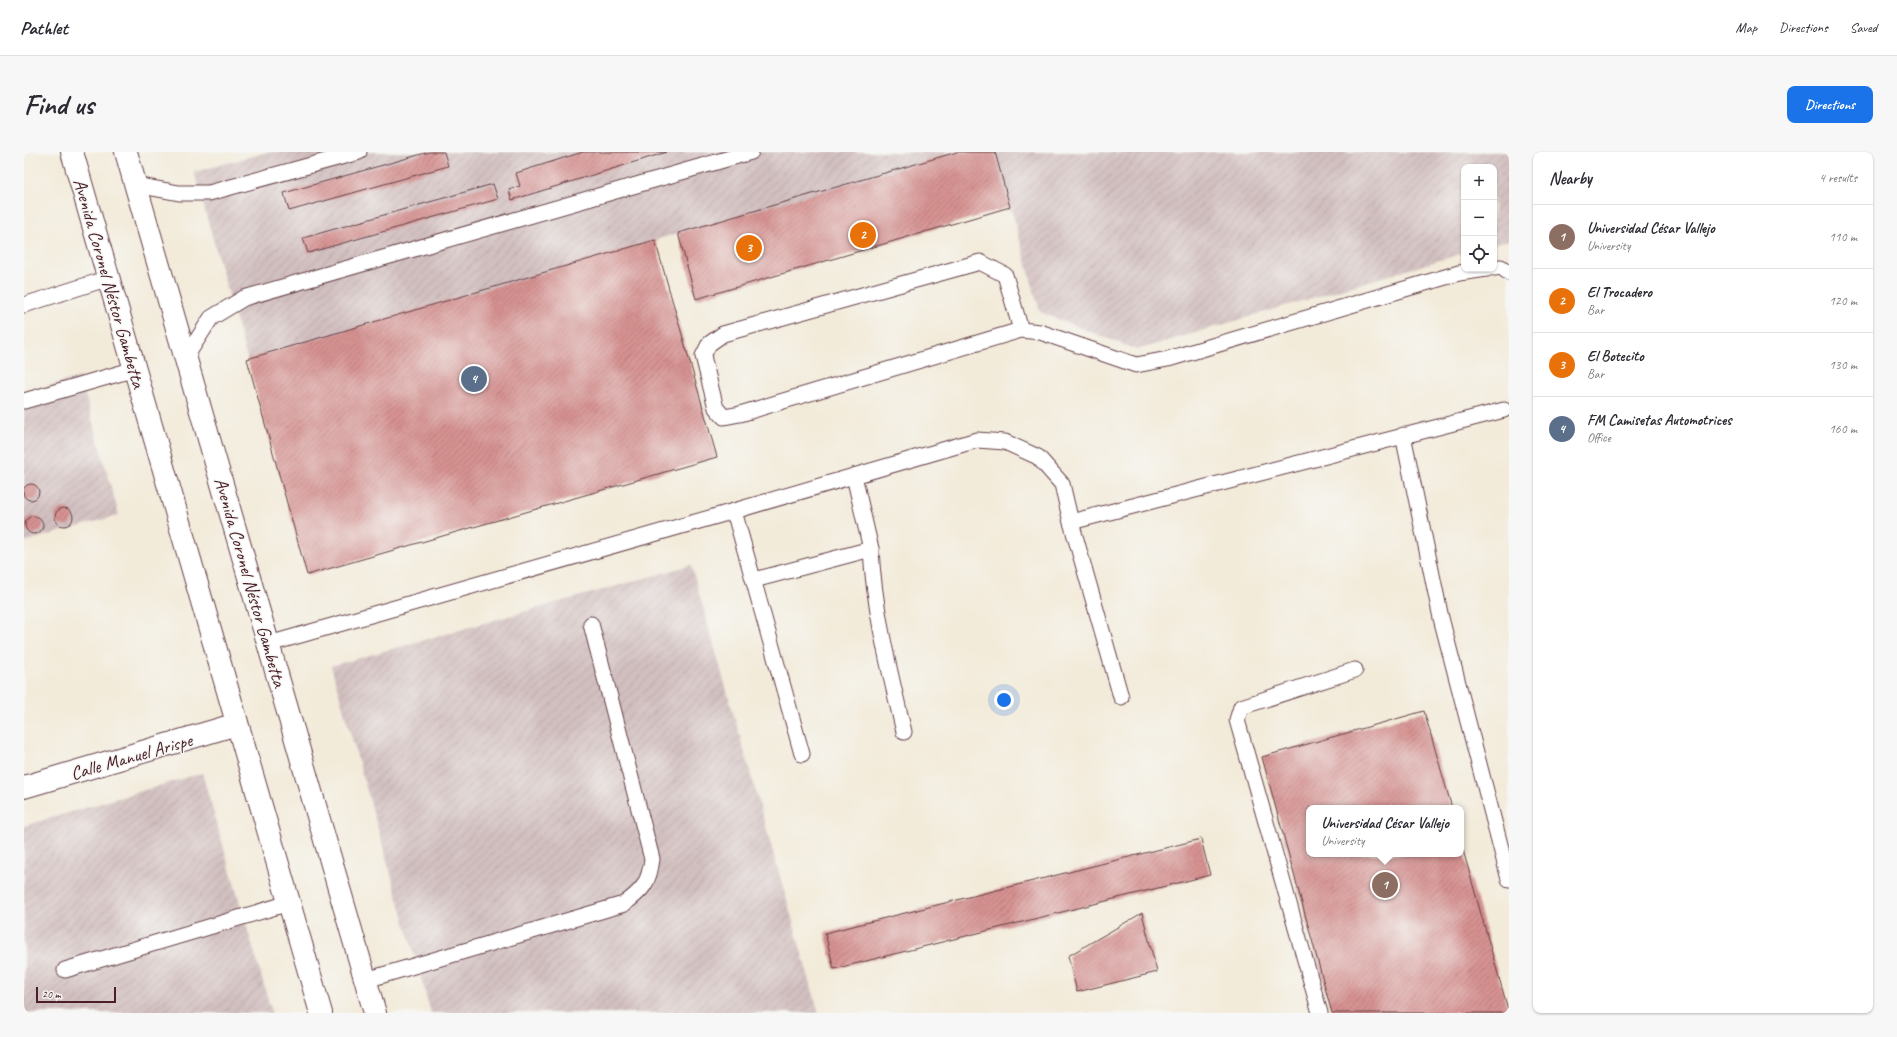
<!DOCTYPE html>
<meta charset="utf-8">
<style>
body{margin:0;font-family:Caveat,sans-serif;background:#f7f7f7;color:#2b2b33}
.controls{position:absolute;right:12px;top:12px;display:grid;overflow:hidden;border-radius:8px;box-shadow:0 1px 3px #0004}
.controls button{width:36px;height:36px;display:grid;place-items:center;padding:0;border:0;border-bottom:1px solid #e1e1e2;background:#fff;color:#2b2b33;font:20px sans-serif}
.scale{position:absolute;left:12px;bottom:10px;width:80px;box-sizing:border-box;padding-left:4px;border:2px solid #4a1f2b;border-top:0;font-size:11px;line-height:14px;white-space:nowrap;color:#4a1f2b;-webkit-text-stroke:3px #f6f6f2;paint-order:stroke}
.you{position:absolute;left:980px;top:548px;width:14px;height:14px;margin:-10px;border:3px solid #fff;border-radius:50%;background:#1a73e8;box-shadow:0 0 0 6px #1a73e833}
.badge{display:grid;place-items:center;width:26px;height:26px;border-radius:50%;background:#1a73e8;color:#fff;font-size:13px;font-weight:700}
.pin{position:absolute;translate:-50% -50%;border:2px solid #fff;box-shadow:0 1px 4px #0006}
.popup{position:absolute;left:1282px;top:653px;width:158px;height:52px;box-sizing:border-box;display:grid;place-content:center;border-radius:8px;background:#fff;filter:drop-shadow(0 1px 3px #0005);font-size:13px;white-space:nowrap;color:#7c7c81}
.popup b{font-size:15px;color:#2b2b33}
.popup::after{content:'';position:absolute;left:50%;top:100%;margin-left:-8px;border:8px solid transparent;border-top-color:#fff}
.list{margin:0;padding:0;list-style:none}
h2{display:flex;justify-content:space-between;align-items:center;height:52px;margin:0;padding:0 16px;font-size:17px}
h2 small{font-size:13px;font-weight:400;color:#7c7c81}
.list li{display:grid;grid-template-columns:26px 1fr auto;gap:12px;align-items:center;box-sizing:border-box;height:64px;padding:0 16px;border-top:1px solid #e1e1e2}
.list b{display:block;font-size:15px;white-space:nowrap}
.list p{margin:0;font-size:13px;white-space:nowrap;color:#7c7c81}
.list em{font-size:13px;font-style:normal;color:#7c7c81}
.icon{flex:none;width:22px;height:22px;fill:none;stroke:currentColor;stroke-width:2;stroke-linecap:round;stroke-linejoin:round}
.map{position:relative;flex:none;width:1485px;height:861px;overflow:hidden;border-radius:8px}
header{display:flex;align-items:center;gap:24px;box-sizing:border-box;height:56px;padding:0 20px;background:#fff;border-bottom:1px solid #e1e1e2}
header strong{font-size:19px}
nav{display:flex;gap:22px;margin-inline-start:auto;font-size:14px}
.intro{display:flex;align-items:center;justify-content:space-between;box-sizing:border-box;height:96px;padding:0 24px}
h1{margin:0;font-size:28px}
.button{padding:10px 18px;border-radius:8px;background:#1a73e8;color:#fff;font-size:14px;font-weight:700}
main{display:flex;gap:24px;padding:0 24px}
aside{flex:1;background:#fff;border-radius:8px;box-shadow:0 1px 3px #0004}
.map>svg:first-child{display:block}
.industrial{fill:url(#industrial-furrows)}
.building{fill:url(#building-hatch)}
.lines{fill:none;stroke-linecap:round;stroke-linejoin:round}
.lane-casing{stroke:#633e45;stroke-width:17}
.street-casing{stroke:#633e45;stroke-width:24}
.primary-casing{stroke:#633e45;stroke-width:24}
.lane{stroke:#fff;stroke-width:15}
.street{stroke:#fff;stroke-width:22}
.primary{stroke:#fff;stroke-width:22}
.labels{text-anchor:middle;stroke-width:3;stroke-linejoin:round;paint-order:stroke}
.street-label{font-size:19px;fill:#4a1f2b;stroke:#f6f6f2}
</style>
<header>
<strong>Pathlet</strong>
<nav><a>Map</a><a>Directions</a><a>Saved</a></nav>
</header>
<div class="intro"><h1>Find us</h1><a class="button">Directions</a></div>
<main>
<div class="map">
<svg width="1485" height="861" viewBox="0 0 1485 861">
<defs>
<pattern id="industrial-furrows" width="10" height="10" patternUnits="userSpaceOnUse"><rect width="10" height="10" fill="#d1bfbf"/><path d="M-1 1l2-2M0 10L10 0M9 11l2-2" fill="none" stroke="#b5a4a4"/></pattern>
<pattern id="building-hatch" width="6" height="6" patternUnits="userSpaceOnUse"><rect width="6" height="6" fill="#d69291"/><path d="M-1 1l2-2M0 6l6-6M5 7l2-2" fill="none" stroke="#b07777"/></pattern>
</defs>
<rect width="100%" height="100%" fill="#f6f6f2"/>
<filter id="ink" filterUnits="userSpaceOnUse"><feTurbulence type="fractalNoise" baseFrequency=".025" numOctaves="2"/><feDisplacementMap in="SourceGraphic" scale="8" xChannelSelector="R" yChannelSelector="G"/><feConvolveMatrix kernelMatrix="1 2 1 2 8 2 1 2 1" color-interpolation-filters="sRGB"/></filter>
<filter id="wash" filterUnits="userSpaceOnUse"><feTurbulence type="fractalNoise" baseFrequency=".012" numOctaves="4" result="noise"/><feDisplacementMap in="SourceGraphic" scale="16" xChannelSelector="R" yChannelSelector="G"/><feGaussianBlur stdDeviation="0.9" result="paint"/><feColorMatrix in="noise" values="0 0 0 0 0 0 0 0 0 0 0 0 0 0 0 0 0 1.4 0 .05"/><feComposite in="paint" operator="in"/></filter>
<g filter="url(#wash)">
<rect width="100%" height="100%" fill="#f3ebda"/>
<g class="industrial">
<path d="M244,0h689l-710,207 -53,-187z"/>
<path d="M971,0h514v88l-15,4v-77h-30v86l-327,97 -97,-38z"/>
<path d="M56,225l39,138 -95,27v-149z"/>
<path d="M667,413l128,448h-388l-100,-347z"/>
<path d="M178,621l70,240h-248v-187z"/>
</g>
<g id="blocks">
<g class="building">
<path d="M405,0h15l4,14 -159,45 -5,-18z"/>
<path d="M559,0h84l-155,48 -3,-10 11,-4 -4,-13z"/>
<path d="M933,0h38l15,55 -314,92 -18,-66z"/>
<path d="M469,32l5,15 -190,54 -5,-15z"/>
<path d="M631,88l62,217 -410,118 -60,-216z"/>
<circle cx="7" cy="340" r="8"/>
<circle cx="40" cy="365" r="9"/>
<circle cx="10" cy="373" r="9"/>
<path d="M1400,559l28,97h-143v46h152v-11l48,170h-177l-70,-256z"/>
<path d="M1177,687l9,36 -376,94 -9,-36z"/>
<path d="M1118,761l15,59 -80,20 -9,-36z"/>
</g>
</g>
</g>
<g filter="url(#ink)">
<use href="#blocks" fill-opacity="0" stroke="#633e45" stroke-width="1"/>
<g class="lines">
<g class="lane-casing">
<g id="lane">
<path d="M112,33l43,8h30l150,-41"/>
<path d="M1470,116l7,-1 8,6"/>
<path d="M0,153l85,-27"/>
<path d="M997,178l-16,-55 -25,-13 -257,72 -14,10 -6,12 13,52 8,9 16,-3 281,-84 19,2 96,33 32,-6 291,-86 28,-4"/>
<path d="M162,205l25,-39 33,-20 507,-146"/>
<path d="M0,249l111,-32"/>
<path d="M1379,283l38,183 68,261"/>
<path d="M830,324l17,73"/>
<path d="M710,359l243,-71 28,2 33,15 24,27 9,38 50,175"/>
<path d="M1047,370l433,-112"/>
<path d="M730,428l117,-31c3,62 19,123 33,183"/>
<path d="M245,492l465,-133 68,243"/>
<path d="M41,818l224,-67"/>
<path d="M342,828l258,-76c19,-14 25,-21 28,-45l-61,-235"/>
<path d="M1296,861l-83,-293 4,-13 114,-37"/>
</g>
</g>
<g class="street-casing">
<path id="street" d="M0,635l213,-63"/>
</g>
<g class="primary-casing">
<g id="primary">
<path d="M48,0l249,861"/>
<path d="M102,0l249,861"/>
</g>
</g>
<use href="#lane" class="lane"/>
<use href="#street" class="street"/>
<use href="#primary" class="primary"/>
</g>
</g>
<g class="labels">
<g class="street-label">
<text transform="translate(86 131) rotate(74)" y="7">Avenida Coronel Néstor Gambetta</text>
<text transform="translate(227 430) rotate(74)" y="7">Avenida Coronel Néstor Gambetta</text>
<text transform="translate(107 604) rotate(-16)" y="7">Calle Manuel Arispe</text>
</g>
</g>
</svg>
<div class="controls">
<button>+</button>
<button>−</button>
<button><svg class="icon" aria-label="locate" viewBox="0 0 24 24"><circle cx="12" cy="12" r="6"/><path d="M12 2v4M12 18v4M2 12h4M18 12h4"/></svg></button>
</div>
<div class="scale">20 m</div>
<div class="you"></div>
<div class="pin badge" style="left:1361px;top:733px;background:#8d6e63">1</div>
<div class="popup"><b>Universidad César Vallejo</b>University</div>
<div class="pin badge" style="left:839px;top:83px;background:#e8710a">2</div>
<div class="pin badge" style="left:725px;top:96px;background:#e8710a">3</div>
<div class="pin badge" style="left:450px;top:227px;background:#5c6f8a">4</div>
</div>
<aside>
<h2>Nearby<small>4 results</small></h2>
<ul class="list">
<li><span class="badge" style="background:#8d6e63">1</span><div><b>Universidad César Vallejo</b><p>University</p></div><em>110 m</em></li>
<li><span class="badge" style="background:#e8710a">2</span><div><b>El Trocadero</b><p>Bar</p></div><em>120 m</em></li>
<li><span class="badge" style="background:#e8710a">3</span><div><b>El Botecito</b><p>Bar</p></div><em>130 m</em></li>
<li><span class="badge" style="background:#5c6f8a">4</span><div><b>FM Camisetas Automotrices</b><p>Office</p></div><em>160 m</em></li>
</ul>
</aside>
</main>
